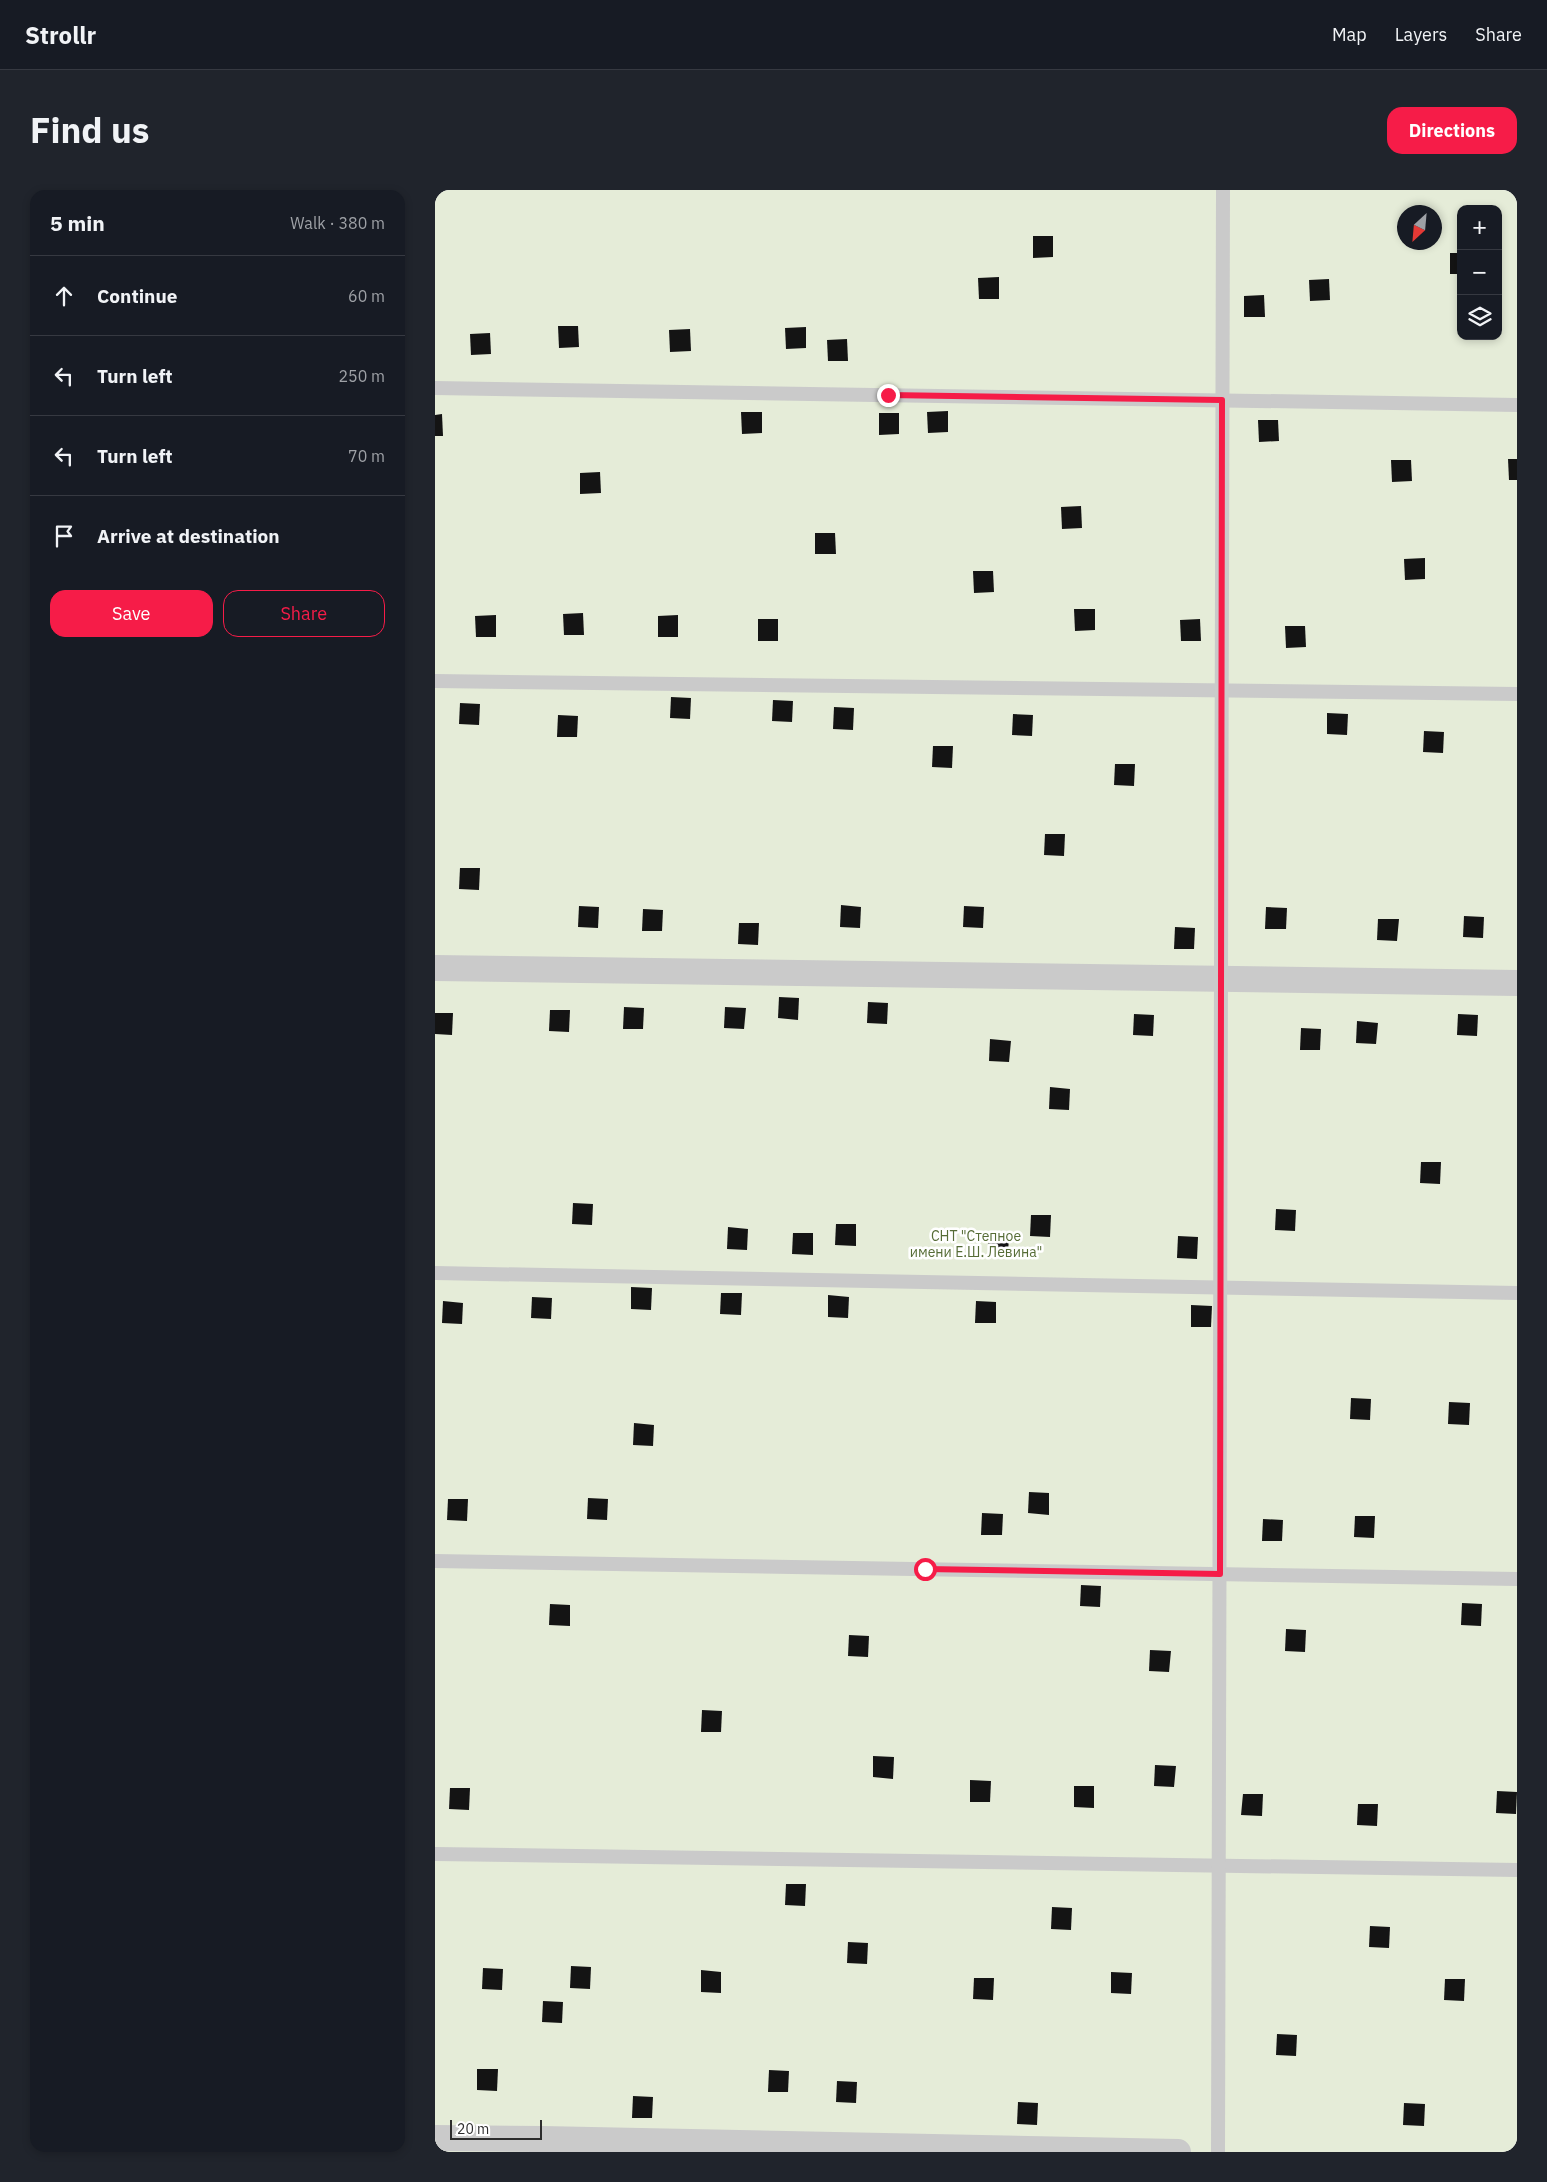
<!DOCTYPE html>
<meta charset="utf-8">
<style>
body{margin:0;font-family:"IBM Plex Sans",sans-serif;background:#20242c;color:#f1f3f6}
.controls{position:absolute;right:15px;top:15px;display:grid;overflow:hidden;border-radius:10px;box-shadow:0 2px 8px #0003}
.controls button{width:45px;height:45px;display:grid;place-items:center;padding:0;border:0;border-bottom:1px solid #363941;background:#171b24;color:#f1f3f6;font:25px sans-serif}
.compass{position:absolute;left:962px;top:15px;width:45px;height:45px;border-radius:50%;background:#171b24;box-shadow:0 2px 8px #0003;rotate:206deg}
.scale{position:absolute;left:15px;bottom:12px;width:92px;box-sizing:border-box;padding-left:5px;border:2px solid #2d2d2d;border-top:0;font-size:14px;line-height:18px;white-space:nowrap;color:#2d2d2d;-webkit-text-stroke:4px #fff;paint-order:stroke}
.stop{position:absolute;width:15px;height:15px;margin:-11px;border:4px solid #f61c48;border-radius:50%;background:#fff}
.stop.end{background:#f61c48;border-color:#fff;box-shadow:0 1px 5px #0008}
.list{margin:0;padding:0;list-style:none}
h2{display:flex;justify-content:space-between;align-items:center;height:65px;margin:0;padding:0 20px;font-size:21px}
h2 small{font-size:16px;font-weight:400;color:#9ea1a6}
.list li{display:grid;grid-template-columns:32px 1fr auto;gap:15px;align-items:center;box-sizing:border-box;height:80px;padding:0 20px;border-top:1px solid #363941}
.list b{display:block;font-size:19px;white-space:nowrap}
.list em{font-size:16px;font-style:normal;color:#9ea1a6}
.actions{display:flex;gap:10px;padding:15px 20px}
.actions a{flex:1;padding:11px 0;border:1px solid #f61c48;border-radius:15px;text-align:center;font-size:18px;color:#f61c48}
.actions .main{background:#f61c48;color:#fff}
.icon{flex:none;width:28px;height:28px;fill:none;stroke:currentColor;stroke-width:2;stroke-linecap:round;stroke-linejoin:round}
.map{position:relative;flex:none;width:1082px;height:1962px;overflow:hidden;border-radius:15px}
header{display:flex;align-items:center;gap:30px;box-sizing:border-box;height:70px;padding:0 25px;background:#171b24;border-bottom:1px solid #363941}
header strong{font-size:24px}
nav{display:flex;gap:28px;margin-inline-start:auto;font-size:18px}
.intro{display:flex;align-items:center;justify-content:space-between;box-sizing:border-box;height:120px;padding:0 30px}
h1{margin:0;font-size:35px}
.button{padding:12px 22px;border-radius:15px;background:#f61c48;color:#fff;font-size:18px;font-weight:700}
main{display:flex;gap:30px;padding:0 30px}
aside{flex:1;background:#171b24;border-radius:15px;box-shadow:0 2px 8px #0003}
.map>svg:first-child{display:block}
.green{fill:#e5ecd8;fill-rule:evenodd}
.building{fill:#141414}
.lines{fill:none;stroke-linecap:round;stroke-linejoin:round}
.service{stroke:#cacaca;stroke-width:14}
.minor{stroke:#cacaca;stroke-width:26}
.route{stroke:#f61c48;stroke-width:6}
.labels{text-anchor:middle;stroke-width:5;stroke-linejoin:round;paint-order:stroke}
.park-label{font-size:14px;fill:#566c36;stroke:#fff}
</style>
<header>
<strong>Strollr</strong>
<nav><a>Map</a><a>Layers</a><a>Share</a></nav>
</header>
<div class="intro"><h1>Find us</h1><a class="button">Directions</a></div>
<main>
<aside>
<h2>5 min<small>Walk · 380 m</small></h2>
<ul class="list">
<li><svg class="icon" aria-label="ahead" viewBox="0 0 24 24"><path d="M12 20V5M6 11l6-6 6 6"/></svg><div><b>Continue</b></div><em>60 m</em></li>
<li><svg class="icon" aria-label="left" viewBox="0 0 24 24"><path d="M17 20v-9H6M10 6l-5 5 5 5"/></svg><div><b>Turn left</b></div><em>250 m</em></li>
<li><svg class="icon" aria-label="left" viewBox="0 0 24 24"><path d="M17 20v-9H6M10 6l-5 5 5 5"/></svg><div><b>Turn left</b></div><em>70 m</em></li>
<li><svg class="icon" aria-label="arrive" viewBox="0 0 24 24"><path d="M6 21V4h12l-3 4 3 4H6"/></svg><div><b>Arrive at destination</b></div></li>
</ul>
<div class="actions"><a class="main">Save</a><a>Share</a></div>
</aside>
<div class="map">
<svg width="1082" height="1962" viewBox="0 0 1082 1962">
<rect width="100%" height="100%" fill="#fff"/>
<path class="green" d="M0,0h1082v1962h-1082zM1026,19h37v127h-37zM969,22h30v30h-30z"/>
<g class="building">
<path d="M598,46h20v21l-20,1z"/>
<rect x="1015" y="63" width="11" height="21"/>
<path d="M564,87v22h-20l-1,-21z"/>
<path d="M894,89l1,21 -20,1 -1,-21z"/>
<path d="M829,105l1,22h-21v-21z"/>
<path d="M123,136h20l1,21 -20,1z"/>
<path d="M371,137v21l-20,1 -1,-21z"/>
<path d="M255,139l1,22 -21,1 -1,-22z"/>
<path d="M55,143l1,21 -20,1 -1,-21z"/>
<path d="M412,149l1,22h-20l-1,-21z"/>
<path d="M513,221v21l-20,1 -1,-21z"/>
<path d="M306,222h21v21l-20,1z"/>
<path d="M444,223h20v21l-20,1z"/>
<path d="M7,224l1,22h-8v-21z"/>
<path d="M823,230h20l1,21 -20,1z"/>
<path d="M1073,269h9v21h-8z"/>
<path d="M956,270h20l1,21 -20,1z"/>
<path d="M165,282l1,21 -21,1v-21z"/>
<path d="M646,316l1,22 -20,1 -1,-22z"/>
<path d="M380,343h20l1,21h-21z"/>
<path d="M990,368v21l-20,1 -1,-21z"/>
<path d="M538,381h20l1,21 -20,1z"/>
<path d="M639,419h21v21l-20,1z"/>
<path d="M148,423l1,22h-20l-1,-21z"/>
<path d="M61,425v22h-20l-1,-21z"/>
<path d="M243,425v22h-20v-21z"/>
<rect x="323" y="429" width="20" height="22"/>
<path d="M765,429l1,22h-20l-1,-21z"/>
<path d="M850,436h20l1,21 -20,1z"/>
<path d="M236,507l20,1 -1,21 -20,-1z"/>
<path d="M338,510l20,1 -1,21 -20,-1z"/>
<path d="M25,513l20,1 -1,21 -20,-1z"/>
<path d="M399,517l20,1 -1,22 -20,-1z"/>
<path d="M892,523l21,1 -1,21 -20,-1z"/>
<path d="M578,524l20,1 -1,21 -20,-1z"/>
<path d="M123,525l20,1 -1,21h-20z"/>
<path d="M989,541l20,1 -1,21 -20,-1z"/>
<path d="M498,556h20l-1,22 -20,-1z"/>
<path d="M680,574h20l-1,22 -20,-1z"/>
<path d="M610,644h20l-1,22 -20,-1z"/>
<path d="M25,678h20l-1,22 -20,-1z"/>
<path d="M406,715l20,2 -1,21 -20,-1z"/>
<path d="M144,716l20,1 -1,21 -20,-1z"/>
<path d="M529,716l20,1 -1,21 -20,-1z"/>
<path d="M831,717l21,1 -1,21h-21z"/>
<path d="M208,719l20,1 -1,21h-20z"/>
<path d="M1029,726l20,1 -1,21 -20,-1z"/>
<path d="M943,729h21l-2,22 -20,-1z"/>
<path d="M304,733h20l-1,22 -20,-1z"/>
<path d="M740,737l20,1 -1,21h-20z"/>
<path d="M344,807l20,1 -1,22 -20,-2z"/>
<path d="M433,812l20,1 -1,21 -20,-1z"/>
<path d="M189,817l20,1 -1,21h-20z"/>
<path d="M290,817l21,1 -2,21 -20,-1z"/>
<path d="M115,820h20l-1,22 -20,-1z"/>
<path d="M0,823h18l-1,22 -17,-1z"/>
<path d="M699,824l20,1 -1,21 -20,-1z"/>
<path d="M1023,824l20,1 -1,21 -20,-1z"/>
<path d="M922,831l21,2 -2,21 -20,-1z"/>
<path d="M866,838l20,1 -1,21h-20z"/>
<path d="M555,849l21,2 -2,21 -20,-1z"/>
<path d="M615,897l20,2 -1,21 -20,-1z"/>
<path d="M986,972h20l-1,22 -20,-1z"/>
<path d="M138,1013l20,1 -1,21 -20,-1z"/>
<path d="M841,1019l20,1 -1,21 -20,-1z"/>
<path d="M596,1025h20l-1,22 -20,-1z"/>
<path d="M401,1034h20v22l-21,-1z"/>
<path d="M293,1037l20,2 -1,21 -20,-1z"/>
<path d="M358,1043h20v22l-21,-1z"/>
<path d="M554,1043l20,1 -1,22 -20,-1z"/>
<path d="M743,1046l20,1 -1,22 -20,-1z"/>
<path d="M196,1097l21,1 -1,22 -20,-1z"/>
<path d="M286,1103h21l-1,22 -21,-1z"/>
<path d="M393,1105l21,2 -1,21 -20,-1z"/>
<path d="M97,1107l20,1 -1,21 -20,-1z"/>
<path d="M8,1111l20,2 -1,21 -20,-1z"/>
<path d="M541,1111l20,1v21h-21z"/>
<path d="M756,1115l21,1 -1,21h-20z"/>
<path d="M916,1208l20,1 -1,21 -20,-1z"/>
<path d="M1014,1212l21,1 -1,22 -21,-1z"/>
<path d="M199,1233l20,2 -1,21 -20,-1z"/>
<path d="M594,1302l20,1v22l-21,-2z"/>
<path d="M153,1308l20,1 -1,21 -20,-1z"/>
<path d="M13,1309h20l-1,22 -20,-1z"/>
<path d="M547,1323l21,1 -1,21h-21z"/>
<path d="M920,1326h20l-1,22 -20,-1z"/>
<path d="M828,1329l20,1 -1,21h-20z"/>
<path d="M646,1395l20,1 -1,21 -20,-1z"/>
<path d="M1027,1413l20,1 -1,22 -20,-1z"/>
<path d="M115,1414l20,1v21l-21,-1z"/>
<path d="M851,1439l20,1 -1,22 -20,-1z"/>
<path d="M414,1445l20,1 -1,21 -20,-1z"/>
<path d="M715,1460l21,1 -2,21 -20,-1z"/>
<path d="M267,1520l20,1 -1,21h-20z"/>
<path d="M438,1566l21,1 -1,22 -20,-2z"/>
<path d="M720,1575l21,1 -2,21 -20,-1z"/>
<path d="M535,1590l21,1 -1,21h-20z"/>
<path d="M639,1596h20v22l-20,-1z"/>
<path d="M15,1598h20l-1,22 -20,-1z"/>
<path d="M1062,1601l20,1 -1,22 -20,-1z"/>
<path d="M808,1604h20l-1,22 -21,-1z"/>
<path d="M923,1614h20l-1,22 -20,-1z"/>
<path d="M351,1694h20l-1,22 -20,-1z"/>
<path d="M617,1717l20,1 -1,22 -20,-1z"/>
<path d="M935,1736l20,1 -1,21 -20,-1z"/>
<path d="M413,1752l20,1 -1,21 -20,-1z"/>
<path d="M136,1776l20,1 -1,22 -20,-1z"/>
<path d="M48,1778l20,1 -1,21 -20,-1z"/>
<path d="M266,1780l20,2v21l-20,-1z"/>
<path d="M676,1782l21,1 -1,21 -20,-1z"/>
<path d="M539,1788h20l-1,22 -20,-1z"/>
<path d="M1010,1789h20l-1,22 -20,-1z"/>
<path d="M108,1811l20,1 -1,21 -20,-1z"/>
<path d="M842,1844l20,1 -1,21 -20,-1z"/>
<path d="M42,1879h21l-1,22 -20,-1z"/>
<path d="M334,1880l20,1 -1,21h-20z"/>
<path d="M402,1891l20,1 -1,21 -20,-1z"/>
<path d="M198,1906l20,1 -1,21h-20z"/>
<path d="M583,1912l20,1 -1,22 -20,-1z"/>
<path d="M969,1913l21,1 -1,22 -21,-1z"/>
</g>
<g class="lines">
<g class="service">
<path d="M0,198l1082,17"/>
<path d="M0,491l1082,13"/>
<path d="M0,1083l1082,20"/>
<path d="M0,1371l1082,18"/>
<path d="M0,1664l1082,16"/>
<path d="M783,1962l5,-1962"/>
</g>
<g class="minor">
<path d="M0,778l1082,15"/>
<path d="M0,1948l107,1"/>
<path d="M107,1962v-13l636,13"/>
</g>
</g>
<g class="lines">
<path class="route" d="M453,205l334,5 -2,1174 -295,-5"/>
</g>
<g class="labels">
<g class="park-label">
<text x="541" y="1051">СНТ "Степное<tspan x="541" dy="16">имени Е.Ш. Левина"</tspan></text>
</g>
</g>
</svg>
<div class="controls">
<button>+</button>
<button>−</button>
<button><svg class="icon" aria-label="layers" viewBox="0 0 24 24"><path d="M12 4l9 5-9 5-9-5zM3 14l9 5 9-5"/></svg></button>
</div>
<svg class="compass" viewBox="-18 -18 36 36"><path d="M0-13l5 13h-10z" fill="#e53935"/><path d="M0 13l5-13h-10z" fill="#9ea1a6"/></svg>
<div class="scale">20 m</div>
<div class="stop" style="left:490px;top:1379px"></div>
<div class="stop end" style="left:453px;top:205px"></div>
</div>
</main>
